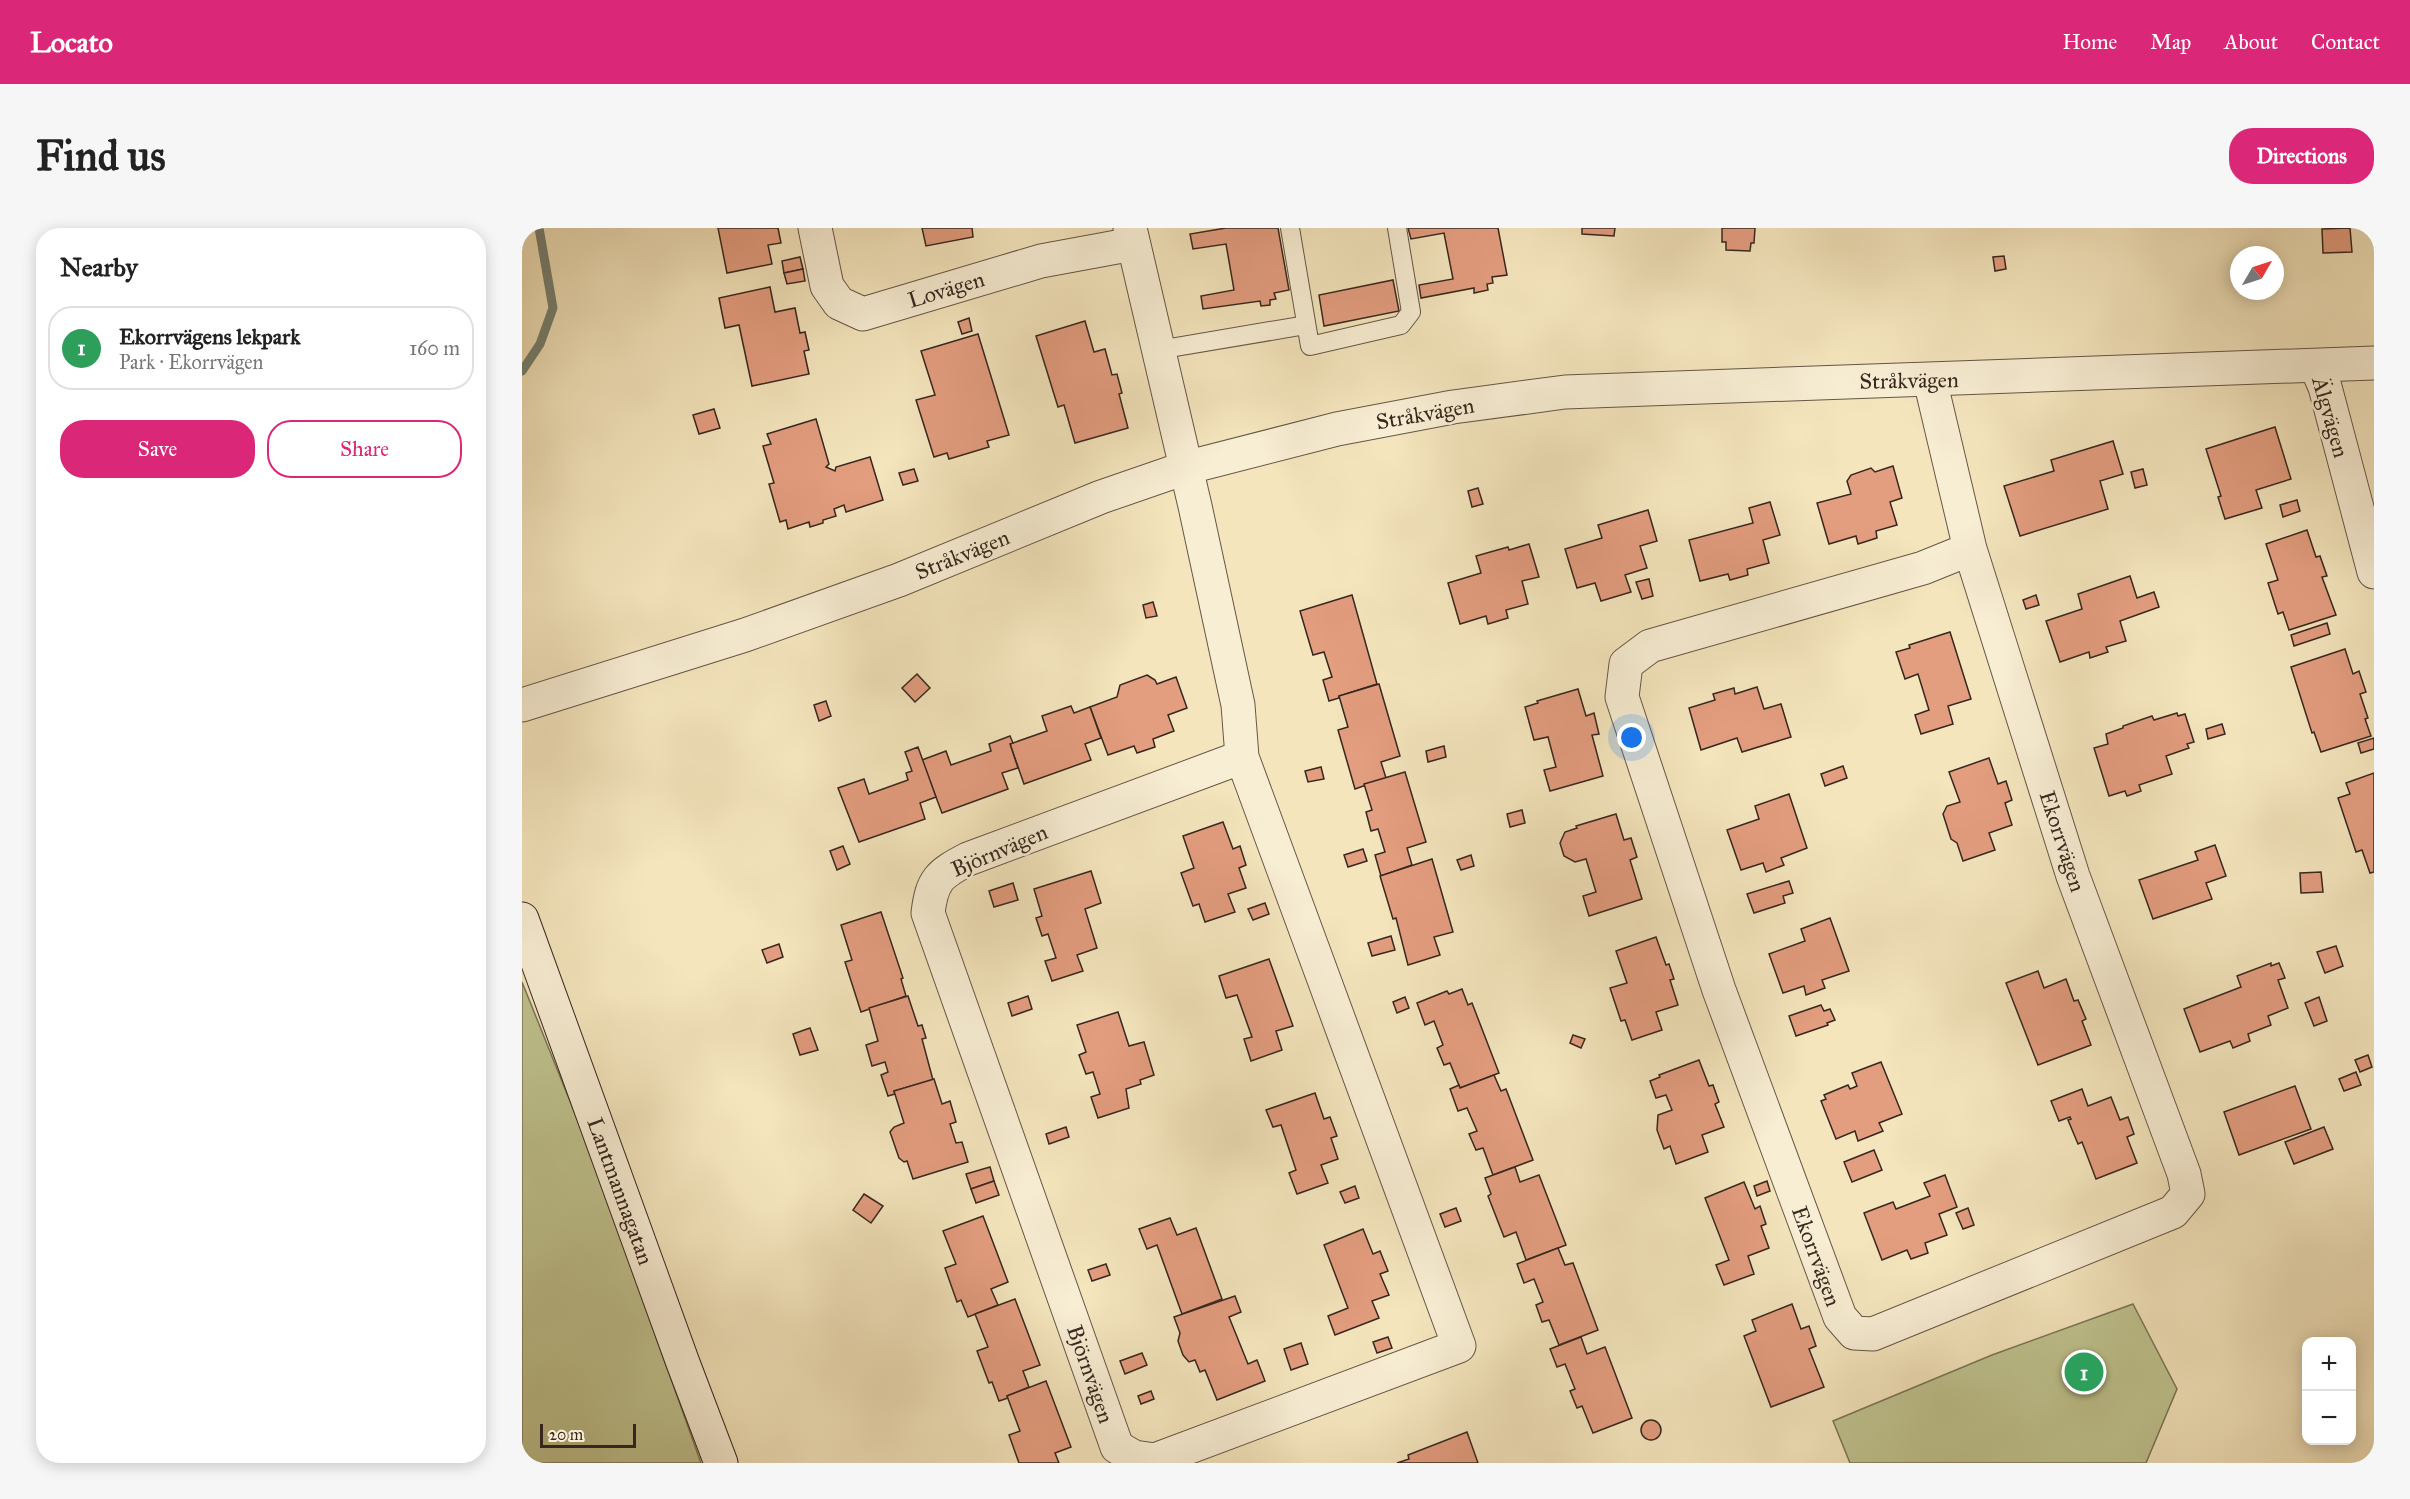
<!DOCTYPE html>
<meta charset="utf-8">
<style>
body{margin:0;font-family:"IM FELL Great Primer",serif;background:#f6f6f6;color:#222}
.controls{position:absolute;right:18px;bottom:18px;display:grid;overflow:hidden;border-radius:12px;box-shadow:0 3px 15px #0003}
.controls button{width:54px;height:54px;display:grid;place-items:center;padding:0;border:0;border-bottom:2px solid #e0e0e0;background:#fff;color:#222;font:30px sans-serif}
.compass{position:absolute;left:1708px;top:18px;width:54px;height:54px;border-radius:50%;background:#fff;box-shadow:0 3px 15px #0003;rotate:51deg}
.scale{position:absolute;left:18px;bottom:15px;width:96px;box-sizing:border-box;padding-left:6px;border:3px solid #37271f;border-top:0;font-size:16px;line-height:21px;white-space:nowrap;color:#37271f;-webkit-text-stroke:4px #f8eed4;paint-order:stroke}
.you{position:absolute;left:1110px;top:510px;width:21px;height:21px;margin:-15px;border:4px solid #fff;border-radius:50%;background:#1a73e8;box-shadow:0 0 0 9px #1a73e833}
.badge{display:grid;place-items:center;width:39px;height:39px;border-radius:50%;background:#db2777;color:#fff;font-size:20px;font-weight:700}
.pin{position:absolute;translate:-50% -50%;border:3px solid #fff;box-shadow:0 2px 6px #0006}
.list{margin:0;padding:0;list-style:none}
h2{display:flex;justify-content:space-between;align-items:center;height:78px;margin:0;padding:0 24px;font-size:26px}
h2 small{font-size:20px;font-weight:400;color:#767676}
.list li{display:grid;grid-template-columns:39px 1fr auto;gap:18px;align-items:center;box-sizing:border-box;height:84px;margin:0 12px 12px;padding:0 12px;border:2px solid #e0e0e0;border-radius:24px}
.list b{display:block;font-size:22px;white-space:nowrap}
.list p{margin:0;font-size:20px;white-space:nowrap;color:#767676}
.list em{font-size:20px;font-style:normal;color:#767676}
.actions{display:flex;gap:12px;padding:18px 24px}
.actions a{flex:1;padding:14px 0;border:2px solid #db2777;border-radius:24px;text-align:center;font-size:21px;color:#db2777}
.actions .main{background:#db2777;color:#fff}
.map{position:relative;flex:none;width:1852px;height:1235px;overflow:hidden;border-radius:24px}
header{display:flex;align-items:center;gap:36px;box-sizing:border-box;height:84px;padding:0 30px;background:#db2777;color:#fff}
header strong{font-size:28px}
nav{display:flex;gap:33px;margin-inline-start:auto;font-size:21px}
.intro{display:flex;align-items:center;justify-content:space-between;box-sizing:border-box;height:144px;padding:0 36px}
h1{margin:0;font-size:42px}
.button{padding:15px 27px;border-radius:24px;background:#db2777;color:#fff;font-size:21px;font-weight:700}
main{display:flex;gap:36px;padding:0 36px}
aside{flex:1;background:#fff;border-radius:24px;box-shadow:0 3px 15px #0003}
.map>svg:first-child{display:block}
.green{fill:#bfc38f;stroke:#7b7557;stroke-width:1.5}
.lines{fill:none;stroke-linecap:round;stroke-linejoin:round}
.stream{stroke:#748274;stroke-width:9}
.building{fill:#e39d7f;stroke:#37271f;stroke-width:1.5}
.lane-casing{stroke:#665646;stroke-width:20}
.street-casing{stroke:#665646;stroke-width:35}
.secondary-casing{stroke:#37271f;stroke-width:35}
.lane{stroke:#f8eed4;stroke-width:18}
.street{stroke:#f8eed4;stroke-width:33}
.secondary{stroke:#f8eed4;stroke-width:33}
.labels{text-anchor:middle;stroke-width:5;stroke-linejoin:round;paint-order:stroke}
.street-label{font-size:22px;fill:#37271f;stroke:#f8eed4}
</style>
<header>
<strong>Locato</strong>
<nav><a>Home</a><a>Map</a><a>About</a><a>Contact</a></nav>
</header>
<div class="intro"><h1>Find us</h1><a class="button">Directions</a></div>
<main>
<aside>
<h2>Nearby<small></small></h2>
<ul class="list">
<li><span class="badge" style="background:#2e9e5b">1</span><div><b>Ekorrvägens lekpark</b><p>Park · Ekorrvägen</p></div><em>160 m</em></li>
</ul>
<div class="actions"><a class="main">Save</a><a>Share</a></div>
</aside>
<div class="map">
<svg width="1852" height="1235" viewBox="0 0 1852 1235">
<rect width="100%" height="100%" fill="#f4e5bd"/>
<filter id="stains"><feTurbulence type="fractalNoise" baseFrequency=".00333" numOctaves="4"/><feColorMatrix values="0 0 0 0 .2 0 0 0 0 .09 0 0 0 0 .02 0 0 0 .5 -.17"/></filter>
<radialGradient id="worn" r=".72"><stop offset=".6" stop-color="#630" stop-opacity="0"/><stop offset="1" stop-color="#630" stop-opacity=".3"/></radialGradient>
<g class="green">
<path d="M0,754l66,164 113,317h-179z"/>
<path d="M1611,1076l44,85 -31,74h-296l-17,-42 159,-66z"/>
</g>
<g class="lines">
<path class="stream" d="M0,143l18,-27 13,-36 -14,-80"/>
</g>
<g class="building">
<path d="M196,0h60l3,15 -13,2 4,19 -45,9z"/>
<path d="M400,0h50l1,9 -47,9z"/>
<path d="M704,0h52l11,62 -15,3 2,6 -6,1v5l-9,1 -1,-5 -57,8 -2,-13 33,-6 -8,-46 -33,5 -3,-15z"/>
<path d="M886,0h90l9,47 -15,2 1,6 -6,1 1,6 -14,3v-5l-53,10 -2,-13 34,-6 -9,-46 -33,6z"/>
<path d="M1060,0h33l-1,8 -32,-2z"/>
<path d="M1200,0h33l-1,15h-3l-1,8 -24,-1v-8h-4z"/>
<path d="M1828,0l2,24 -29,1 -1,-24z"/>
<path d="M1482,28l2,13 -11,2 -2,-14z"/>
<path d="M278,29l3,12 -19,4 -2,-12z"/>
<path d="M281,41l2,12 -18,3 -3,-11z"/>
<path d="M871,52l6,31 -75,15 -5,-31z"/>
<path d="M248,59l5,25 20,-4 5,25 5,-1 4,18 -5,1 5,23 -57,12 -13,-61 -14,3 -6,-30z"/>
<path d="M447,90l3,13 -10,3 -4,-12z"/>
<path d="M563,93l9,31 11,-3 7,26 5,-1 5,19 -3,1 9,34 -53,15 -11,-38 -6,2 -22,-71z"/>
<path d="M456,106l31,101 -22,6 2,6 -40,12 -2,-6 -13,4 -18,-57 19,-5 -14,-44z"/>
<path d="M192,181l6,19 -21,6 -6,-19z"/>
<path d="M294,191l13,45 -3,3 9,4 1,-4 34,-10 13,43 -37,12 -2,-7 -10,4 2,7 -13,4v3l-13,4 -1,-5 -21,7 -2,-9 -6,2 -11,-38 5,-1 -11,-37 8,-2 -4,-10z"/>
<path d="M1753,199l16,52 -35,11 6,18 -37,11 -7,-22 3,-1 -15,-47z"/>
<path d="M1591,213l10,33 -23,7 8,28 -88,27 -16,-50 50,-15 -3,-11z"/>
<path d="M1371,238l9,32 -12,4 7,23 -21,6 1,7 -19,6 -2,-8 -27,8 -12,-41 34,-9 -4,-13 4,-6 20,-7 4,4z"/>
<path d="M392,241l4,12 -15,4 -4,-12z"/>
<path d="M1621,241l4,16 -12,3 -4,-16z"/>
<path d="M956,260l5,16 -11,3 -4,-16z"/>
<path d="M1775,272l3,11 -17,6 -3,-12z"/>
<path d="M1248,274l10,33 -17,5 6,23 -22,6 1,6 -18,5 -2,-6 -28,7 -11,-41 64,-17 -4,-15z"/>
<path d="M1126,282l9,31 -17,5 7,22 -22,7 6,17 -30,9 -6,-18 -18,5 -12,-39 37,-11 -4,-13z"/>
<path d="M1785,302l9,27 4,-1 7,20 -5,1 14,38 -47,15 -6,-18 -5,2 -10,-31 10,-3 -12,-36z"/>
<path d="M1007,316l10,33 -17,4 6,23 -22,6 2,8 -20,6 -2,-8 -26,8 -12,-41 33,-10 -5,-17 32,-9 1,3z"/>
<path d="M1608,348l7,22 17,-6 5,15 -39,14 6,20 -20,6 2,5 -18,6 -1,-6 -29,10 -14,-41 36,-12 -4,-15z"/>
<path d="M1127,351l4,17 -11,3 -6,-17z"/>
<path d="M830,367l25,89 -38,12v2l-10,3 -6,-21 9,-3 -8,-25 -11,3 -13,-44z"/>
<path d="M1514,367l3,10 -13,4 -3,-9z"/>
<path d="M631,374l4,14 -11,2 -3,-13z"/>
<path d="M1805,395l3,11 -36,12 -3,-11z"/>
<path d="M1428,404l21,67 -23,7 5,18 -32,10 -6,-19 14,-5 -11,-36 -13,5 -9,-27 14,-4 -1,-3z"/>
<path d="M1823,421l8,25 6,-3 7,21 -6,2 8,24 -3,1 6,17 -50,16 -7,-20 -2,1 -21,-66z"/>
<path d="M395,446l13,14 -15,14 -13,-14z"/>
<path d="M625,447l8,5 2,4 19,-7 11,31 -19,7 6,16 -21,8 2,8 -18,6 -3,-7 -26,9 -18,-48 27,-10 3,-12z"/>
<path d="M857,456l21,72 -19,6 5,16 -31,11 -17,-59 10,-3 -9,-31z"/>
<path d="M1235,459l7,22 17,-5 10,33 -49,15 -5,-14 -36,12 -12,-42 26,-8 -2,-6 21,-6 1,6z"/>
<path d="M1056,461l8,27 8,-3 5,21 -7,1 11,41 -53,15 -6,-21 12,-3 -8,-30 -14,3 -9,-33 13,-4 -1,-2z"/>
<path d="M304,473l5,15 -12,5 -5,-16z"/>
<path d="M549,478l3,7 16,-6 11,31 -16,6 6,16 -67,24 -14,-40 37,-13 -5,-15z"/>
<path d="M1655,485l1,3 7,-2 9,28 -7,2 2,4 -23,8 6,18 -33,11 2,6 -14,5 -2,-5 -16,5 -15,-48 14,-4 -2,-10 17,-6v-2l29,-10 2,4z"/>
<path d="M1700,496l3,10 -17,5 -2,-10z"/>
<path d="M488,508l3,7 -3,1 8,24 -16,5 6,16 -66,24 -20,-53 24,-9 5,14 40,-14 -2,-7z"/>
<path d="M1852,510v11l-13,4 -3,-10z"/>
<path d="M922,518l2,11 -18,5 -2,-11z"/>
<path d="M396,519l18,50 -16,6 5,16 -66,23 -21,-54 26,-9 5,15 39,-14 -2,-7 6,-2 -7,-19z"/>
<path d="M1467,530l9,26 8,-3 6,19 -7,3 7,22 -23,8 6,17 -32,11 -6,-18 -6,-4 -8,-25 4,-8 13,-4 -11,-30z"/>
<path d="M1321,538l4,12 -22,8 -4,-12z"/>
<path d="M799,539l3,12 -16,3 -3,-11z"/>
<path d="M883,544l21,70 -19,6 5,17 -31,11 -6,-21 10,-3 -7,-23 -7,2 -5,-19 6,-2 -8,-26z"/>
<path d="M1852,545v99l-4,1 -8,-23 -6,2 -18,-54 12,-4 -4,-11z"/>
<path d="M1267,566l18,54 -26,10 3,7 -18,7 -3,-9 -22,7 -14,-40 32,-11 -4,-13z"/>
<path d="M1000,582l3,13 -15,4 -3,-13z"/>
<path d="M1094,586l8,26 7,-2 6,19 -7,3 12,39 -53,17 -6,-20 13,-4 -10,-33 -11,3 -11,-6 -4,-13 5,-11 12,-4 -1,-2z"/>
<path d="M701,594l10,27 7,-3 6,19 -7,3 7,20 -18,6 7,18 -30,10 -6,-18 -6,2 -12,-33 13,-5 -11,-32z"/>
<path d="M1693,617l11,31 -20,7 6,16 -59,20 -14,-39 59,-20 -3,-8z"/>
<path d="M321,618l7,18 -13,6 -7,-19z"/>
<path d="M841,621l4,12 -19,6 -4,-12z"/>
<path d="M949,627l3,11 -13,4 -4,-10z"/>
<path d="M910,631l21,73 -19,5 6,18 -32,10 -12,-47 -3,1 -13,-43z"/>
<path d="M569,643l10,32 -16,6 12,39 -20,7 6,16 -31,10 -7,-20 11,-3 -8,-24 -6,2 -6,-18 6,-2 -8,-27z"/>
<path d="M1799,644l2,20 -22,1 -1,-20z"/>
<path d="M1267,653l4,12 -10,3 2,7 -31,10 -7,-19z"/>
<path d="M491,655l5,17 -24,7 -5,-16z"/>
<path d="M743,675l4,11 -16,6 -5,-11z"/>
<path d="M359,684l22,66 -2,1 5,17 -45,16 -16,-50 7,-2 -11,-35z"/>
<path d="M1308,690l19,53 -27,9 3,8 -19,7 -2,-9 -21,7 -14,-39 36,-13 -4,-12z"/>
<path d="M869,708l4,14 -23,6 -4,-13z"/>
<path d="M1134,709l10,28 3,-1 5,15 -4,1 8,25 -22,7 6,18 -30,10 -7,-20 -4,1 -11,-33 17,-5 -11,-32z"/>
<path d="M257,716l4,13 -16,6 -5,-13z"/>
<path d="M1814,718l7,20 -18,7 -8,-21z"/>
<path d="M747,731l24,67 -17,5 6,19 -31,11 -7,-22 8,-2 -15,-42 -11,3 -7,-22z"/>
<path d="M1749,735v3l8,-3 6,15 -7,2 10,28 -20,8 3,9 -23,9 2,7 -17,7 -3,-7 -30,11 -16,-43 57,-22 -4,-11z"/>
<path d="M1516,743l6,17 22,-9 8,22 4,-1 8,19 -4,2 9,24 -53,20 -32,-82z"/>
<path d="M940,761l6,16 4,-2 27,70 -39,15 -10,-25 -6,2 -7,-17 6,-3 -9,-24 -9,4 -8,-22 30,-12 2,3z"/>
<path d="M386,768l10,30 4,-1 4,13 -4,1 11,41 -39,11 1,3 -7,2 -7,-21 7,-3 -3,-10 -13,4 -6,-21 12,-4 -9,-33z"/>
<path d="M506,768l4,13 -20,7 -4,-13z"/>
<path d="M883,769l4,11 -12,5 -4,-11z"/>
<path d="M1797,769l8,24 -13,5 -9,-23z"/>
<path d="M1299,777l3,6 6,-2 5,11 -8,3 1,2 -32,11 -7,-20z"/>
<path d="M596,784l11,34 15,-4 10,33 -14,5 1,4 -15,5 3,19 -31,10 -7,-21 9,-3 -7,-22 -7,2 -7,-19 7,-3 -9,-27z"/>
<path d="M288,800l8,22 -18,5 -7,-21z"/>
<path d="M1051,807l12,4 -4,9 -11,-5z"/>
<path d="M1846,827l4,12 -12,5 -5,-12z"/>
<path d="M1177,832l10,26 4,-1 6,17 -4,2 9,23 -22,8 6,17 -32,12 -6,-18 -6,3 -7,-19 1,-15 14,-5 -6,-15 -10,3 -6,-17 10,-4 -1,-2z"/>
<path d="M1359,834l21,52 -23,9 4,8 -25,10 -3,-10 -19,8 -15,-38 5,-2 -2,-4 24,-10 2,4 7,-3 -5,-13z"/>
<path d="M1834,844l5,13 -17,6 -5,-12z"/>
<path d="M972,847l7,16 5,-2 27,71 -40,15 -10,-27 -7,2 -7,-16 8,-3 -10,-23 -9,3 -8,-22 9,-4 1,3z"/>
<path d="M412,851l8,25 8,-3 6,21 -6,2 6,19 6,-1 6,20 -55,17 -6,-18 -3,1 -5,-4 -9,-26 4,-5 10,-4 -10,-32z"/>
<path d="M1773,858l16,43 -72,26 -15,-43z"/>
<path d="M1560,861l6,17 23,-9 9,23 8,-3 6,17 -7,3 10,26 -41,16 -14,-37 -4,2 -10,-24 3,-1 -1,-2 -11,4 -8,-20z"/>
<path d="M793,865l9,26 6,-2 7,19 -6,2 7,21 -17,6 7,18 -31,11 -8,-21 7,-3 -15,-45 -8,2 -7,-17z"/>
<path d="M544,899l3,10 -20,7 -3,-10z"/>
<path d="M1802,899l9,22 -39,15 -9,-22z"/>
<path d="M1352,922l8,20 -30,12 -8,-20z"/>
<path d="M468,939l4,14 -23,8 -5,-15z"/>
<path d="M993,939l5,15 19,-7 27,70 -40,15 -10,-28 -12,5 -16,-41 3,-2 -6,-16z"/>
<path d="M1423,947l12,32 -18,7 8,21 -22,8 3,10 -17,6 -4,-9 -25,10 -18,-47 29,-11 3,7 34,-13 -6,-13z"/>
<path d="M472,953l5,14 -23,8 -5,-14z"/>
<path d="M1245,953l3,10 -13,5 -3,-10z"/>
<path d="M1222,954l11,27 5,-3 6,18 -5,2 8,22 -21,8 6,18 -30,11 -8,-20 13,-5 -24,-62z"/>
<path d="M833,958l4,12 -14,5 -5,-11z"/>
<path d="M342,966l19,12 -12,17 -18,-13z"/>
<path d="M934,980l5,13 -16,6 -5,-13z"/>
<path d="M1446,980l6,17 -11,4 -7,-16z"/>
<path d="M461,988l25,66 -17,7 7,16 -30,12 -7,-17 -4,2 -12,-34 11,-4 -13,-33z"/>
<path d="M648,990l7,17 19,-7 26,71 -40,15 -25,-69 -10,4 -8,-20z"/>
<path d="M841,1001l10,25 7,-3 8,20 -8,3 9,21 -17,6 7,17 -44,17 -7,-19 20,-8 -24,-63z"/>
<path d="M1036,1020l7,17 8,-2 25,67 -39,15 -10,-25 -7,2 -6,-17 7,-3 -9,-23 -10,4 -7,-19z"/>
<path d="M584,1036l4,11 -18,6 -4,-11z"/>
<path d="M713,1068l6,16 -12,5 19,47 9,-4 8,21 -48,19 -12,-30 -5,2 -5,-12 -6,2 -6,-7 -5,-14 2,-8 -6,-16z"/>
<path d="M493,1071l25,66 -17,6 6,16 -22,9 1,2 -9,3 -7,-19 -3,1 -12,-32 11,-4 -13,-33z"/>
<path d="M1270,1076l9,25 8,-3 7,20 -7,3 15,38 -53,20 -27,-71 12,-5 -4,-11z"/>
<path d="M866,1109l4,11 -15,5 -4,-11z"/>
<path d="M1059,1109l6,17 18,-7 27,71 -39,15 -11,-27 -5,2 -7,-17 5,-2 -10,-25 -8,3 -7,-18z"/>
<path d="M779,1115l7,21 -17,6 -7,-21z"/>
<path d="M620,1125l5,12 -22,9 -5,-13z"/>
<path d="M524,1153l25,66 -16,6 4,10h-40l-10,-28 11,-4 -13,-35z"/>
<path d="M629,1163l3,8 -13,5 -3,-8z"/>
<circle cx="1129" cy="1202" r="10"/>
<path d="M945,1204l11,31h-81l12,-4 -1,-4z"/>
</g>
<g class="lines">
<g class="lane-casing">
<g id="lane">
<path d="M768,0l20,118 91,-21 10,-13 -14,-84"/>
<path d="M636,122l148,-25"/>
</g>
</g>
<g class="street-casing">
<g id="street">
<path d="M293,0l12,58 12,17 24,11 178,-53 92,-17"/>
<path d="M608,0l65,278 43,199 4,52 217,589 -304,114 -21,-3 -17,-10 -189,-534c4,-33 11,-39 40,-54l274,-102"/>
<path d="M1794,138l9,21 49,185"/>
<path d="M1408,152l40,169 -47,19 -273,78 -24,18 -4,33 97,293 121,327 14,16 19,1 300,-122 15,-18 -4,-20 -111,-298 -103,-327"/>
<path d="M0,477l223,-70 154,-55 202,-83 84,-29 152,-39 116,-22 112,-15 809,-29"/>
</g>
</g>
<g class="secondary-casing">
<path id="secondary" d="M0,691l161,444 38,100"/>
</g>
<use href="#lane" class="lane"/>
<use href="#street" class="street"/>
<use href="#secondary" class="secondary"/>
</g>
<g class="labels">
<g class="street-label">
<text transform="translate(424 61) rotate(-17)" y="8">Lovägen</text>
<text transform="translate(1387 152) rotate(-1)" y="8">Stråkvägen</text>
<text transform="translate(903 185) rotate(-10)" y="8">Stråkvägen</text>
<text transform="translate(1809 189) rotate(74)" y="8">Älgvägen</text>
<text transform="translate(440 326) rotate(-22)" y="8">Stråkvägen</text>
<text transform="translate(1541 613) rotate(72)" y="8">Ekorrvägen</text>
<text transform="translate(477 622) rotate(-23)" y="8">Björnvägen</text>
<text transform="translate(99 963) rotate(70)" y="8">Lantmannagatan</text>
<text transform="translate(1295 1028) rotate(70)" y="8">Ekorrvägen</text>
<text transform="translate(569 1146) rotate(71)" y="8">Björnvägen</text>
</g>
</g>
<rect width="100%" height="100%" filter="url(#stains)"/>
<rect width="100%" height="100%" fill="url(#worn)"/>
</svg>
<div class="controls">
<button>+</button>
<button>−</button>
</div>
<svg class="compass" viewBox="-18 -18 36 36"><path d="M0-13l5 13h-10z" fill="#e53935"/><path d="M0 13l5-13h-10z" fill="#767676"/></svg>
<div class="scale">20 m</div>
<div class="you"></div>
<div class="pin badge" style="left:1562px;top:1144px;background:#2e9e5b">1</div>
</div>
</main>
